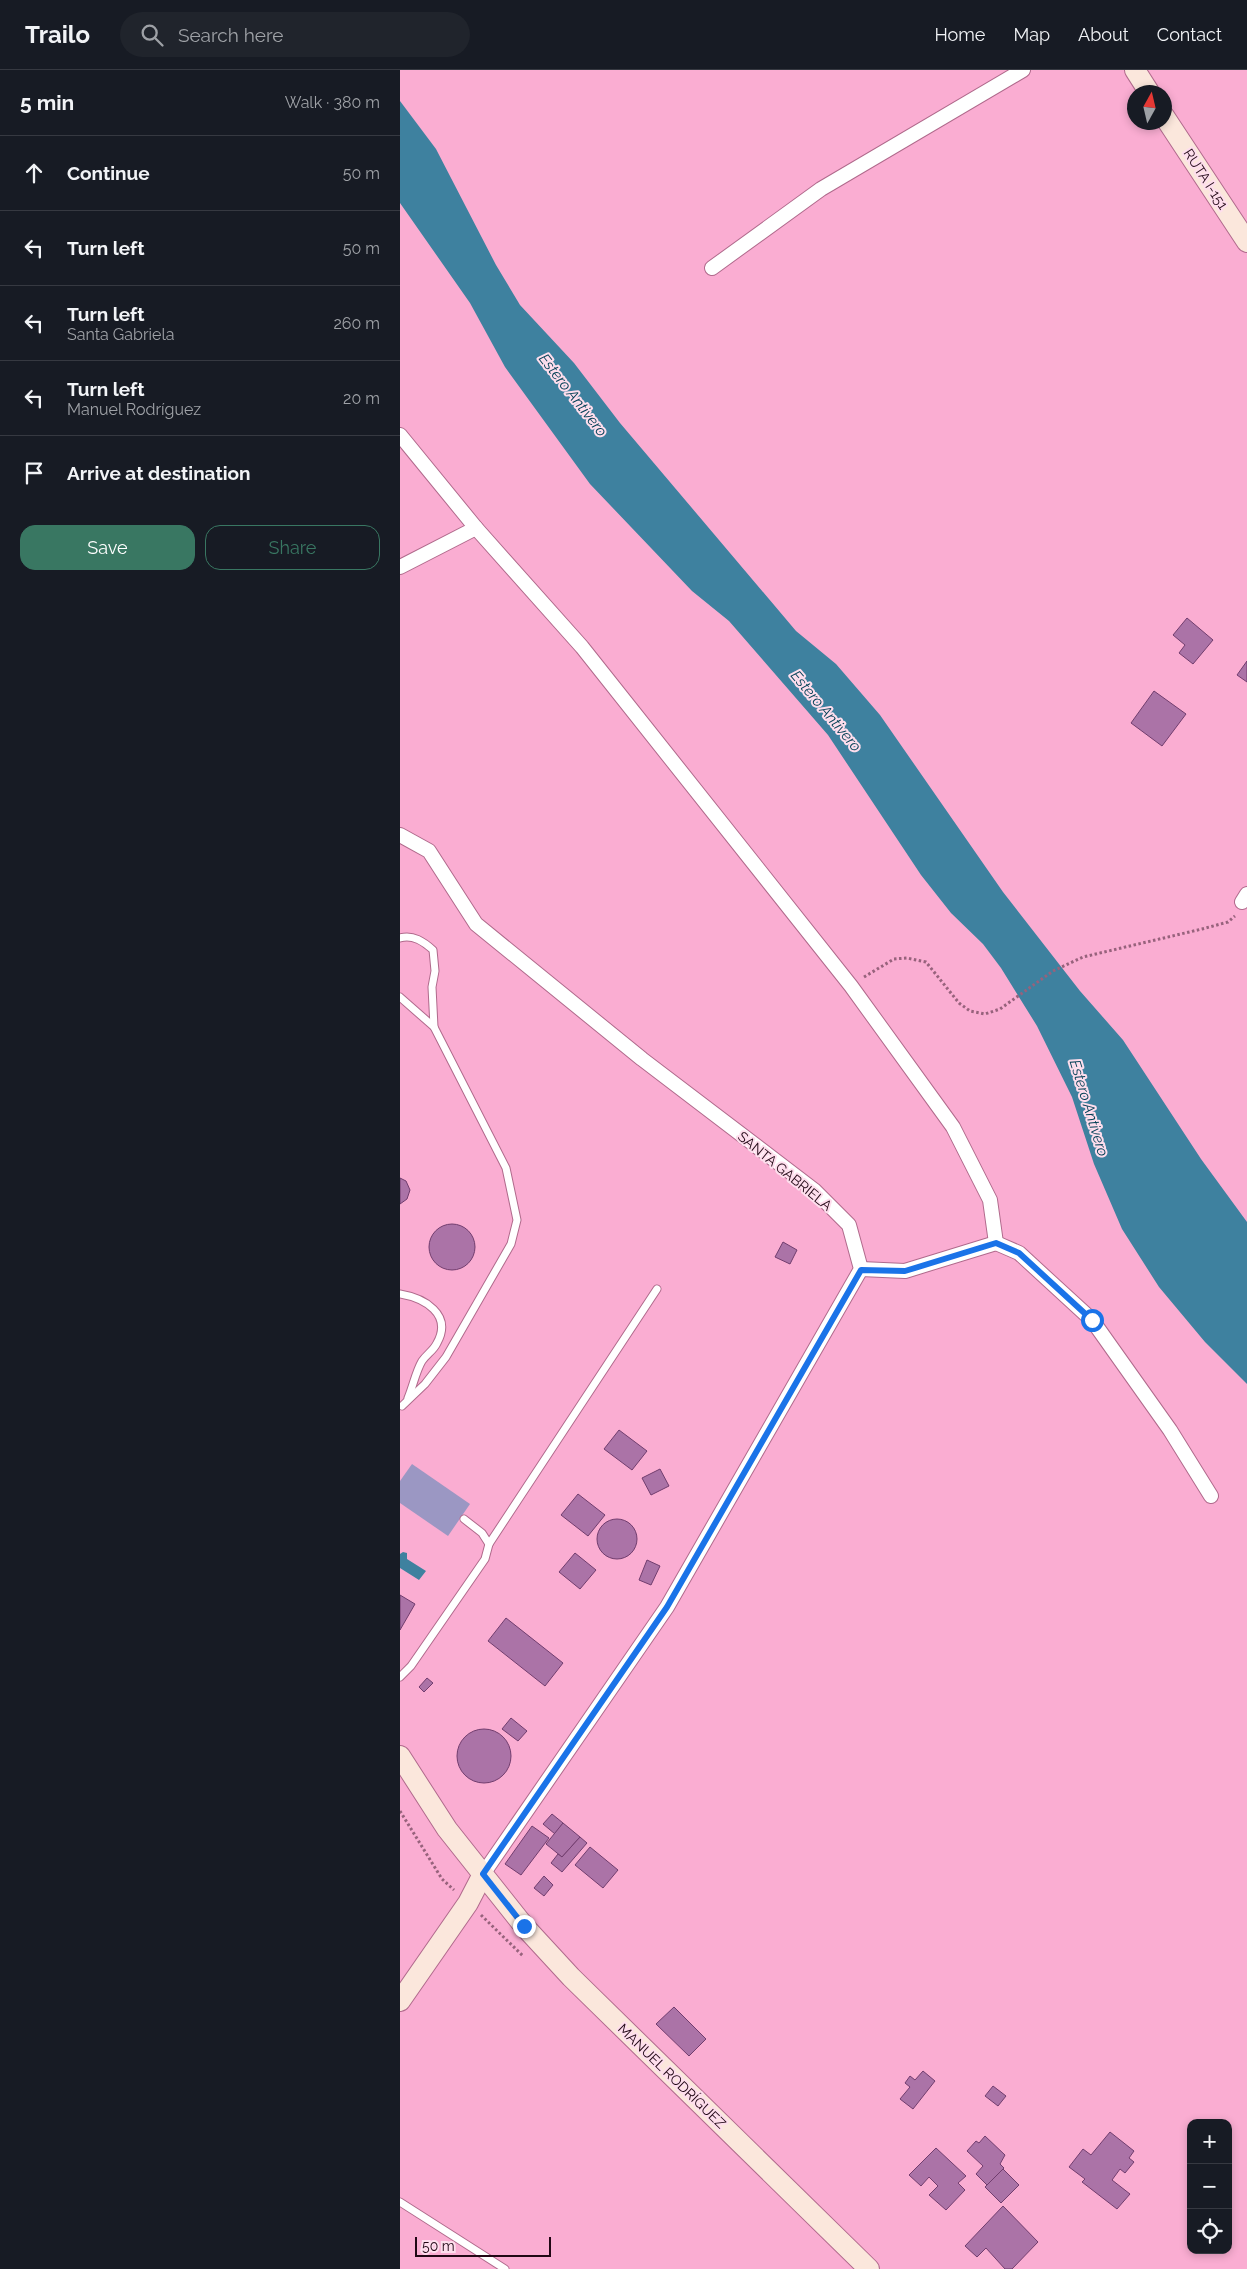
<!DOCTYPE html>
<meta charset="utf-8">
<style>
body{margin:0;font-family:Raleway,sans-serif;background:#20242c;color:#f1f3f6}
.controls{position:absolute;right:15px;bottom:15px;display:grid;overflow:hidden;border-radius:10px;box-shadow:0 2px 8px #0003}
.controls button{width:45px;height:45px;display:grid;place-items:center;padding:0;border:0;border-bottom:1px solid #363941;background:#171b24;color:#f1f3f6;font:25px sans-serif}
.compass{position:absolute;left:727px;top:15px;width:45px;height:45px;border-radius:50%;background:#171b24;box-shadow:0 2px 8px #0003;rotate:8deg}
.scale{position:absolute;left:15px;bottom:12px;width:136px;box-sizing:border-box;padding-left:5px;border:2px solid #210715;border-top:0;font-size:14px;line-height:18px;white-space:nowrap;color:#210715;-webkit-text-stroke:4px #fedeed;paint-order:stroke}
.stop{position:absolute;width:15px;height:15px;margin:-11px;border:4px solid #1a73e8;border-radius:50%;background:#fff}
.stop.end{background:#1a73e8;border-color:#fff;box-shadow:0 1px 5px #0008}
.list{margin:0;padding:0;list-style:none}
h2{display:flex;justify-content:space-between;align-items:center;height:65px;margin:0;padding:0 20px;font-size:21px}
h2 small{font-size:16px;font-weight:400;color:#9ea1a6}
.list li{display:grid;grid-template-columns:32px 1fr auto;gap:15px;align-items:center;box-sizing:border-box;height:75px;padding:0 20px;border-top:1px solid #363941}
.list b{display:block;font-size:19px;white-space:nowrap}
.list p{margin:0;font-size:16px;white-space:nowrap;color:#9ea1a6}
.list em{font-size:16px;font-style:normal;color:#9ea1a6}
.actions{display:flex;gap:10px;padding:15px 20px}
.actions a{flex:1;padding:11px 0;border:1px solid #397762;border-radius:15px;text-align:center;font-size:18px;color:#397762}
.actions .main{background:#397762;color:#fff}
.icon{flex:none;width:28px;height:28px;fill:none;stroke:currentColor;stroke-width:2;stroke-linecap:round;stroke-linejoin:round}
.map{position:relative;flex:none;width:847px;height:2199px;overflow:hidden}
header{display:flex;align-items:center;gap:30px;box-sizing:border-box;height:70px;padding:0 25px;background:#171b24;border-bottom:1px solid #363941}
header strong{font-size:24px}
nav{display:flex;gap:28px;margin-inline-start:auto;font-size:18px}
.search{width:350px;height:45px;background:#20242c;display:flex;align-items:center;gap:12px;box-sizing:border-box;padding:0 18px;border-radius:28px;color:#9ea1a6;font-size:19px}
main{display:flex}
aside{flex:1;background:#171b24}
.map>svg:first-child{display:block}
.green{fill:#9b97c3}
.water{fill:#3e819f}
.building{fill:#ab73a7;stroke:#713d6e}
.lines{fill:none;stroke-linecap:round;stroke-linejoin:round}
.lane-casing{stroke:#b06a8c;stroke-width:9}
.street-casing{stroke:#b06a8c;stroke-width:16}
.secondary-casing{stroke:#b06a8c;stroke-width:22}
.path{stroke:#97627c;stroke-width:3;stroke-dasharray:2.5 2.5;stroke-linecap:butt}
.lane{stroke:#fff;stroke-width:7}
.street{stroke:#fff;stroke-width:14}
.secondary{stroke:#fbe7dc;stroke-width:20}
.route{stroke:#1a73e8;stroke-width:6}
.labels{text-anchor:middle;stroke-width:4;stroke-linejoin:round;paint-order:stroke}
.street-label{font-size:14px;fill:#210715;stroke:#fedeed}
.water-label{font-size:15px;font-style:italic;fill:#013e54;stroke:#fedeed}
</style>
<header>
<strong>Trailo</strong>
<div class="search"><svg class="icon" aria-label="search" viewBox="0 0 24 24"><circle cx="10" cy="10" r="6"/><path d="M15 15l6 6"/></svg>Search here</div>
<nav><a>Home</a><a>Map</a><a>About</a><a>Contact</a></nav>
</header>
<main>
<aside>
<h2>5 min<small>Walk · 380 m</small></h2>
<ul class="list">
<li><svg class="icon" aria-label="ahead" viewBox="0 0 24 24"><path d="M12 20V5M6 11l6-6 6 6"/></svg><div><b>Continue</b></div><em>50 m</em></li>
<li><svg class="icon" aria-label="left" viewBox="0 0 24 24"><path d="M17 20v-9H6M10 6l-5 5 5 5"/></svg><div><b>Turn left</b></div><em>50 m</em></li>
<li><svg class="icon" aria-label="left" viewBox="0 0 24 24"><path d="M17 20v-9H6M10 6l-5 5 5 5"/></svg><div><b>Turn left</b><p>Santa Gabriela</p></div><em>260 m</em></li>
<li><svg class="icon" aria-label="left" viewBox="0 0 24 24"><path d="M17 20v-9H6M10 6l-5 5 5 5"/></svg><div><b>Turn left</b><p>Manuel Rodríguez</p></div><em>20 m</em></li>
<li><svg class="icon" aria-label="arrive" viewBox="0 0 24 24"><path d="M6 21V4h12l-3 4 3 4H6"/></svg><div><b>Arrive at destination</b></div></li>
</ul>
<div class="actions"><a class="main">Save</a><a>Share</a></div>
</aside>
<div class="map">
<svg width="847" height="2199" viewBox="0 0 847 2199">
<rect width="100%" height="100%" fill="#faadd2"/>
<path class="green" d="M12,1394l58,40 -22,32 -48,-33v-22z"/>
<g class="water">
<path d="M0,31l36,48 60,116 24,40 54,58 46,60 176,208 40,33 44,51 123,177 77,99 43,49 78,119 46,63v162l-42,-42 -46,-55 -37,-58 -28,-65 -22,-67 -35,-71 -36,-58 -18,-24 -32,-31 -30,-38 -93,-140 -99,-114 -37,-30 -102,-107 -85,-117 -35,-64 -70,-100z"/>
<path d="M3,1482l4,1v6l19,12 -7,9 -19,-12v-14z"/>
</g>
<g class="building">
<path d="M787,548l26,22 -20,24 -14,-11 6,-8 -12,-10z"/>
<path d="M847,591v21l-10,-7z"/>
<path d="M754,621l32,23 -24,32 -31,-23z"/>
<path d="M0,1108l6,3 4,9 -3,9 -7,5z"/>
<circle cx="52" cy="1177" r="23"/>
<path d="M383,1172l14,8 -7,14 -15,-7z"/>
<path d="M219,1360l28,21 -15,19 -28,-21z"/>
<path d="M260,1399l9,17 -18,9 -9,-17z"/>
<path d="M178,1424l27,21 -17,21 -27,-21z"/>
<circle cx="217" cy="1469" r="20"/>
<path d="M175,1483l21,17 -16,19 -21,-17z"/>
<path d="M247,1490l13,6 -9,19 -12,-5z"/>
<path d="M0,1525l15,9 -15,26z"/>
<path d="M106,1548l57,45 -18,23 -57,-45z"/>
<path d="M27,1608l6,5 -9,9 -5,-5z"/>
<path d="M111,1648l16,13 -9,10 -16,-12z"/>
<circle cx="84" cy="1686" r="27"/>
<path d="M152,1744l11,9 -8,11 -12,-10z"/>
<path d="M163,1753l17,14 -18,20 -16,-13z"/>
<path d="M132,1756l17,12 -28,37 -16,-11z"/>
<path d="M180,1767l7,6 -25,29 -11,-9 7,-9 4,3z"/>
<path d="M190,1777l28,23 -15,18 -28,-23z"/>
<path d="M144,1806l9,9 -9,11 -10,-8z"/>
<path d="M274,1937l32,32 -17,17 -33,-32z"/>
<path d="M523,2001l12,10 -22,28 -13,-10 10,-12 -5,-4 5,-7 5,4z"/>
<path d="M593,2016l13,10 -8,10 -13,-10z"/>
<path d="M710,2062l24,19 -5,7 5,4 -9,11 -5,-4 -8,11 18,14 -13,15 -35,-27 3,-3 -16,-12 14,-18 8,6z"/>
<path d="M585,2066l20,19 -5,9 4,4 -17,17 -11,-11 7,-8 -16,-15 9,-10 3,2z"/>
<path d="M536,2078l30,28 -8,7 7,7 -19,20 -17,-15 9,-9 -9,-9 -8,9 -12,-11z"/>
<path d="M603,2099l16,16 -18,18 -16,-16z"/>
<path d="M603,2136l35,36 -26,27h-7l-19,-21 -9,9 -12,-11z"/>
</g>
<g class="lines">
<g class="lane-casing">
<g id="lane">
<path d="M0,868c13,-4 24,4 33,12l2,21 -3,16 2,40 72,141 11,52 -6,24 -65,113 -21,27 -23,22"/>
<path d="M0,927l34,30"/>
<path d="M0,1224c24,4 53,20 37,49 -3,7 -10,11 -15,18 -6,10 -9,25 -14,37"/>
<path d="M89,1474l168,-255"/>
<path d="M0,1607l11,-11 74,-107 4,-15 -7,-11 -18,-14"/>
<path d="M0,2132l105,67"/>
</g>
</g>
<g class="street-casing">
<g id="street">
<path d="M312,198l109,-79 202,-119"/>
<path d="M0,365l76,93 106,119 269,339 102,141 37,73 6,43"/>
<path d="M0,497l76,-39"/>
<path d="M0,765l29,16 47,73 166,135 172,131 35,35 12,44 -194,338 -184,267"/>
<path d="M842,832l5,-8"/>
<path d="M461,1199l44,2 91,-28 23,10 73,67 78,110 41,66"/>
</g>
</g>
<g class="secondary-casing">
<g id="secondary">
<path d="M735,0l14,22"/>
<path d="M764,46l83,126"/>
<path d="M0,1686l47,73 77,97 47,51 298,292"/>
<path d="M0,1931l68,-98 15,-29"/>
</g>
</g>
<g class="path">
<path d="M464,907l30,-18 13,-1 19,4 33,41 11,8 15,3 15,-5 53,-38 30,-14 119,-28 26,-7 7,-6"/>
<path d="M0,1741l42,68 12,11"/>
<path d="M81,1845l42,41"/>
</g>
<use href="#lane" class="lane"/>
<use href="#street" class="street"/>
<use href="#secondary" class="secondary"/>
</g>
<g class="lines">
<path class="route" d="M124,1856l-41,-52 184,-267 194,-337 44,1 91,-28 23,10 73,67"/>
</g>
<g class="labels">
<g class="street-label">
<text transform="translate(806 109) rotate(57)" y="5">RUTA I-151</text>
<text transform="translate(385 1101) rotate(39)" y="5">SANTA GABRIELA</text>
<text transform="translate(272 2006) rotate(44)" y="5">MANUEL RODRÍGUEZ</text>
</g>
<g class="water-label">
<text transform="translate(173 325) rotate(52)" y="5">Estero Antivero</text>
<text transform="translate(426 641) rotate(50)" y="5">Estero Antivero</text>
<text transform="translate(689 1038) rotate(73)" y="5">Estero Antivero</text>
</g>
</g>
</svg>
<div class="controls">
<button>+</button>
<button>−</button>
<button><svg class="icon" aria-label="locate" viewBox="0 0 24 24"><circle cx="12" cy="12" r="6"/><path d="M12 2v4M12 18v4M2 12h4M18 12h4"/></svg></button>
</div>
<svg class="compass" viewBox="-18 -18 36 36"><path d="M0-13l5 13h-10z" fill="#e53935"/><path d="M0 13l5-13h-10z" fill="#9ea1a6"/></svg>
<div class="scale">50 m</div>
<div class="stop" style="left:692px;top:1250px"></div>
<div class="stop end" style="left:124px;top:1856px"></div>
</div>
</main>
